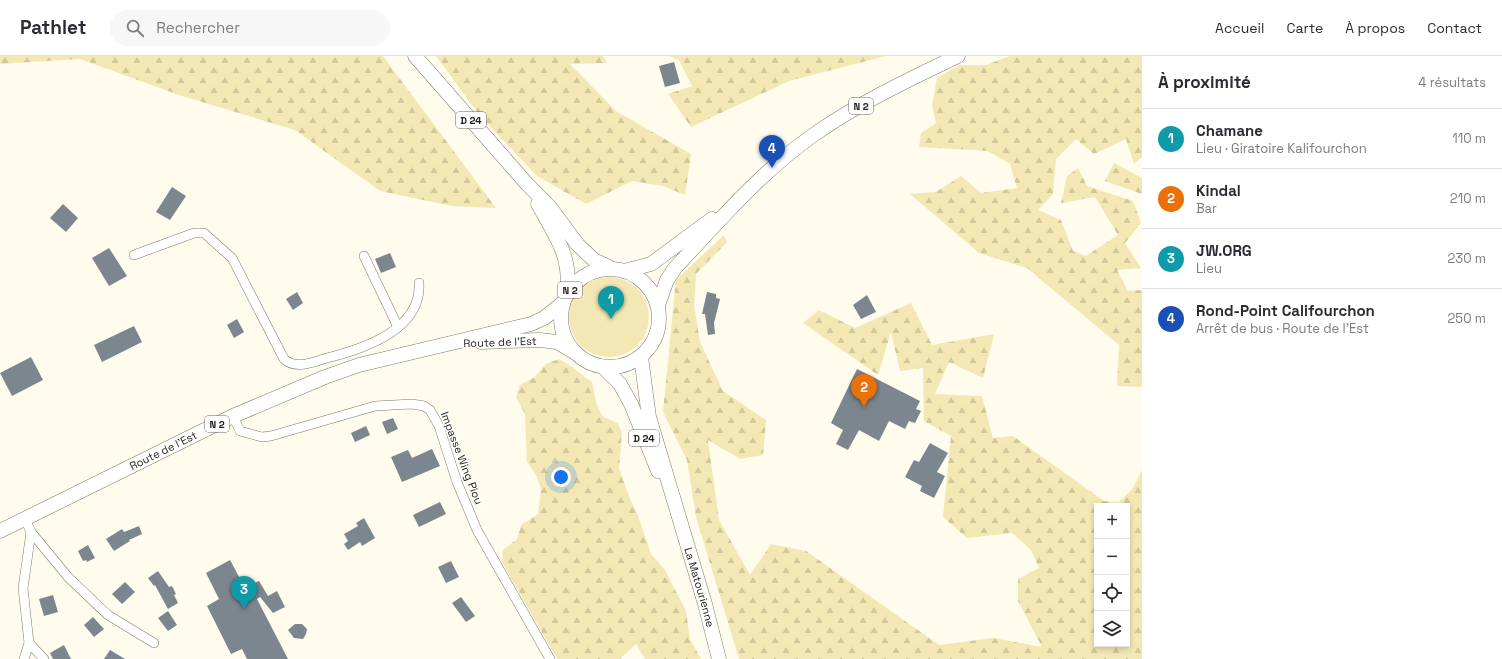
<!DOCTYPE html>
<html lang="fr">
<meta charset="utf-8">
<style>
body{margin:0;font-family:"Space Grotesk",sans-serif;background:#f7f7f7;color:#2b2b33}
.controls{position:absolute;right:12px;bottom:12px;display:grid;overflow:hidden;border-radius:0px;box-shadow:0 2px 6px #0003}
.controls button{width:36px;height:36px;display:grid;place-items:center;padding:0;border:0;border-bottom:1px solid #e1e1e2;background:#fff;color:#2b2b33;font:20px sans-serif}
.you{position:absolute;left:561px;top:421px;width:14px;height:14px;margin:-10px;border:3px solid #fff;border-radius:50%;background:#1a73e8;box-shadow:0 0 0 6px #1a73e833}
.badge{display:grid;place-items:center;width:26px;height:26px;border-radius:50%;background:#b45309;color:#fff;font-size:13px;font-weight:700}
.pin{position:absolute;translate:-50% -33px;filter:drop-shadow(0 1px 2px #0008)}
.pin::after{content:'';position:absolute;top:21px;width:14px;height:12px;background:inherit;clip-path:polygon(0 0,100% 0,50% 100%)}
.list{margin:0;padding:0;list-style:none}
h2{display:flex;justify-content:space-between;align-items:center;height:52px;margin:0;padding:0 16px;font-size:17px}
h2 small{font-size:13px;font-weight:400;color:#7c7c81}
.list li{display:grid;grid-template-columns:26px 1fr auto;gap:12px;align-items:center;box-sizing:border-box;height:60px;padding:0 16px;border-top:1px solid #e1e1e2}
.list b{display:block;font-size:15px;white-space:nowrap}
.list p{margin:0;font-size:13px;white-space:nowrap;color:#7c7c81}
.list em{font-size:13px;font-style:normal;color:#7c7c81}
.icon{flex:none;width:22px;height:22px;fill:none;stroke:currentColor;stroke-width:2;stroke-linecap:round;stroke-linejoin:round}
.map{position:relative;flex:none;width:1142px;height:603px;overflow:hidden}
header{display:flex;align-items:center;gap:24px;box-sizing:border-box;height:56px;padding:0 20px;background:#fff;border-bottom:1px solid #e1e1e2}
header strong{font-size:19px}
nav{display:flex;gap:22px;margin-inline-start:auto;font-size:14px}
.search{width:280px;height:36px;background:#f7f7f7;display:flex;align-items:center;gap:10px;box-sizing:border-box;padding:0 14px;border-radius:22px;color:#7c7c81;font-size:15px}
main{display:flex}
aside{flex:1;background:#fff}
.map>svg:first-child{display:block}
.grass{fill:#f3e8b4}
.forest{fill:url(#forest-firs);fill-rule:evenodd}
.building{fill:#7b868e}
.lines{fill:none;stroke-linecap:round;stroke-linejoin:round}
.street-casing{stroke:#7c7a6e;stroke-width:10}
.primary-casing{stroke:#7c7a6e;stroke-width:15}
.street{stroke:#fff;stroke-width:9}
.primary{stroke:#fff;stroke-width:14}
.labels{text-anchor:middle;stroke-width:3;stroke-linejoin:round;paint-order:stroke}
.shield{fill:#fff;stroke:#656461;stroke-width:1}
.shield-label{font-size:10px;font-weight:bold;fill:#23221d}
.street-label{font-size:11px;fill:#23221d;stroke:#fff}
</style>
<header>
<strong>Pathlet</strong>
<div class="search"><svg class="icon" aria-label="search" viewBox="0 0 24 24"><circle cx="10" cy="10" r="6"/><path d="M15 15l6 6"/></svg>Rechercher</div>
<nav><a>Accueil</a><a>Carte</a><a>À propos</a><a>Contact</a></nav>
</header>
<main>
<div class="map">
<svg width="1142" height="603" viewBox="0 0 1142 603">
<defs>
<pattern id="forest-firs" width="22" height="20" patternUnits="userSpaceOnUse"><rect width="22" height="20" fill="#f3e8b4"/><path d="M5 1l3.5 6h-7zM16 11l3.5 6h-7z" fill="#d0c79a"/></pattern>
</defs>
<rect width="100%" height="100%" fill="#fffcee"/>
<circle class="grass" cx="609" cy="261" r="40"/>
<g class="forest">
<path d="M0,0h383l113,152 -45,-2 -71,-15 -85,-61 -116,-35 -99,-36 -80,5z"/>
<path d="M436,0h167l4,7 -37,1 46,47 75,43 -6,41 -22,-9 -31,-5 -46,23 -49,-28 -57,-60z"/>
<path d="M669,0h217l-97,25 -98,46 -23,-33 24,-8 -13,-26z"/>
<path d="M1010,0h132v101l-8,7 -8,-25 -32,15 -18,-15 -20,20 -3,35 -15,16 23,10 12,31 13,5 32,-21 -23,-38 -34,6 6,-27 11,-8 9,18 46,15 8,22 -16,20 16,25 -24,2 11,21 14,-1v97l-25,-1 2,-41 -92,-77 -48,-15 -69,-59 26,-2 25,-16 20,17 36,-5 -7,-24 -22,-13 -69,-4 2,-14 15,-10 -4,-17 5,-28 22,-13h27z"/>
<path d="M1114,107l28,15v16l-37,-13z"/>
<path d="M724,179l3,7 -31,32 -2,31 6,37 23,49 43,29 -3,35 -23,4 -32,-19 11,80 31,55 21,-31 35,7 133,94 54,-7 49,9 -24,-46v-22l21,-11 -8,-18 -19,-17 -45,5 -24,-21 8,-81 -27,-15 -1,-53 -23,3 -9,-39 -13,43 -75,-52 16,-13 36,18 56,-25 21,42 62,-11 -11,44 -34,-16 -14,32 47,2 11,42 20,-2 91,65 14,2 15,-15 9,-18v189h-403l-43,-142 -9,-57 -24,-48 13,-132zM1097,450h30v138h-30z"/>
<path d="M559,303c14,7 21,15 33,23l4,20 6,14 15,7 5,9 -3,36 11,31 7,14 14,41 14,16 21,41 4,28 11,20h-56l-9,-15 -16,15h-63l-55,-97 1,-12 14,-11 4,-14 17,-11 3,-25 -5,-14 -9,-13 -2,-48 -9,-17 4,-12 15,-8 11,-13z"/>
</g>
<g class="building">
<path d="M674,6l6,21 -15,4 -6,-21z"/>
<path d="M172,131l14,9 -16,24 -14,-8z"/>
<path d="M63,148l15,14 -12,14 -16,-14z"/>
<path d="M109,192l18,28 -18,10 -17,-28z"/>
<path d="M390,197l6,14 -15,6 -6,-14z"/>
<path d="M297,236l6,11 -10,7 -7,-11z"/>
<path d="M707,236l9,2v4l4,1 -6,24 1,11 -7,1 -3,-21h-3z"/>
<path d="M867,239l9,17 -15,7 -8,-14z"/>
<path d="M237,263l7,13 -10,6 -7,-13z"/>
<path d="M134,270l8,16 -40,20 -8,-17z"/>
<path d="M31,301l12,23 -31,16 -12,-23z"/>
<path d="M857,313l63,32 -4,8 5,2 -6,12 -6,-2 -4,8 -16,-8 -10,20 -20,-11 -11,20 -12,-6 7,-14 -12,-7z"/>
<path d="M393,362l5,11 -11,5 -5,-12z"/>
<path d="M366,370l4,9 -15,7 -4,-9z"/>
<path d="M930,387l18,10 -11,19 8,4 -11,22 -14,-7 2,-5 -17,-9 9,-17 5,2z"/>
<path d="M432,393l8,17 -38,16 -11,-25 17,-7 4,8z"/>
<path d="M440,446l6,12 -27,13 -6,-12z"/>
<path d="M364,462l11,20 -13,8 -2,-4 -12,8 -4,-6 4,-3 -4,-7 14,-8 -2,-3z"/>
<path d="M139,470l3,8 -13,6 1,1 -16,10 -8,-12 16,-10 2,3z"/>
<path d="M88,489l7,13 -8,4 -1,-2 -3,1 -5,-10z"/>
<path d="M230,504l15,28 14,-7 9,15 9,-5 8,16 -12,6 -13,-16 -3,2 31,60h-41l-5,-10 -11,5 -24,-48 12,-7 -13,-26z"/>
<path d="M451,505l8,16 -13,6 -8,-16z"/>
<path d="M158,515l11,16 3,-1 4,8 -2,1 4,8 -10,6 -13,-24 -1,1 -6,-8z"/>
<path d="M125,526l10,10 -13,12 -10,-10z"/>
<path d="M53,539l5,17 -14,4 -5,-17z"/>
<path d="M461,541l14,19 -9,6 -14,-19z"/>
<path d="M168,555l9,14 -9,6 -10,-13z"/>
<path d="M93,561l11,12 -10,8 -10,-12z"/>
<path d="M295,568h7l5,5 -1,5 -3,5 -9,-1 -6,-8z"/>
<path d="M64,589l7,14h-18l-3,-6z"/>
<path d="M110,594l15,9h-21z"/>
</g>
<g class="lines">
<g class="street-casing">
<g id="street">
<path d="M134,199l60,-22h10l28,25 52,101c12,11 29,3 43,-1 37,-9 95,-28 92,-75"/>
<path d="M364,200l34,71"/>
<path d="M233,360l7,15 22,6 9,-1 104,-30 37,-2 12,2 6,4 9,16 18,56 20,48 73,129"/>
<path d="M25,463l6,13 37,45 40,38 46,28"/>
<path d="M29,587l15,16"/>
<path d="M24,603l5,-16 -6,-55 8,-56"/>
</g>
</g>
<g class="primary-casing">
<g id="primary">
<path d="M415,0l112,128 22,22 29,39 16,15 17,8"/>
<path d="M538,148c17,31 34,52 29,90"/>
<circle cx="610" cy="262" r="49"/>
<path d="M624,215l27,-7 61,-45"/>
<path d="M658,249l9,-25 8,-12c43,-46 85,-95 137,-132 45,-32 96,-56 146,-80"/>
<path d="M481,286l59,-2 17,2 17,10"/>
<path id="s1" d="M641,301l8,60 56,187 14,55"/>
<path d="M603,311l17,17 11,20 27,67"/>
<path id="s2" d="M0,475l233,-115 92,-39 34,-12 172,-41 13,-6 19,-15"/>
</g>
</g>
<use href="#street" class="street"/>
<use href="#primary" class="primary"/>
</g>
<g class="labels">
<g class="shield">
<rect x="849" y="42" width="24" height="16" rx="3"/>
<rect x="456" y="56" width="30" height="16" rx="3"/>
<rect x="558" y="226" width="24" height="16" rx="3"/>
<rect x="205" y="360" width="24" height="16" rx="3"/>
<rect x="629" y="374" width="30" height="16" rx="3"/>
</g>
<g class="shield-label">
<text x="861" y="54">N 2</text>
<text x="471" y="68">D 24</text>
<text x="570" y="238">N 2</text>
<text x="217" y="372">N 2</text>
<text x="644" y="386">D 24</text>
</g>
<g class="street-label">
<text transform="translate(500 286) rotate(-2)" y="4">Route de l'Est</text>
<text dy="4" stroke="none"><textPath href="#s2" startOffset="182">Route de l'Est</textPath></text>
<text transform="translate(462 402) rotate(69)" y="4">Impasse Wing Piou</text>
<text dy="4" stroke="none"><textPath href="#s1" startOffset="238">La Matourienne</textPath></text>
</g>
</g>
</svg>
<div class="controls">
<button>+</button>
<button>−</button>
<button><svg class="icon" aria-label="locate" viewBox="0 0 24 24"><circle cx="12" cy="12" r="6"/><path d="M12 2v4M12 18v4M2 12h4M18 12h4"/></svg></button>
<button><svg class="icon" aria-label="layers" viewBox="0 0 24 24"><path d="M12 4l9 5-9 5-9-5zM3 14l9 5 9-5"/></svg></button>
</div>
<div class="you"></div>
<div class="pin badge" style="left:611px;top:263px;background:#0f9aa8">1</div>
<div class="pin badge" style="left:864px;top:351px;background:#e8710a">2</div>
<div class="pin badge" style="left:244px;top:553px;background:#0f9aa8">3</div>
<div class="pin badge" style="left:772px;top:112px;background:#1a4fb4">4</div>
</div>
<aside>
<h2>À proximité<small>4 résultats</small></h2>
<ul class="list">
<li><span class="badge" style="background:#0f9aa8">1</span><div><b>Chamane</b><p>Lieu · Giratoire Kalifourchon</p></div><em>110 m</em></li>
<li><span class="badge" style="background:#e8710a">2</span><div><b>Kindal</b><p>Bar</p></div><em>210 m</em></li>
<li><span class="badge" style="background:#0f9aa8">3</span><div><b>JW.ORG</b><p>Lieu</p></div><em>230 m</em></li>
<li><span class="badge" style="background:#1a4fb4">4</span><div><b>Rond-Point Califourchon</b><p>Arrêt de bus · Route de l'Est</p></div><em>250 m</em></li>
</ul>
</aside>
</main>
